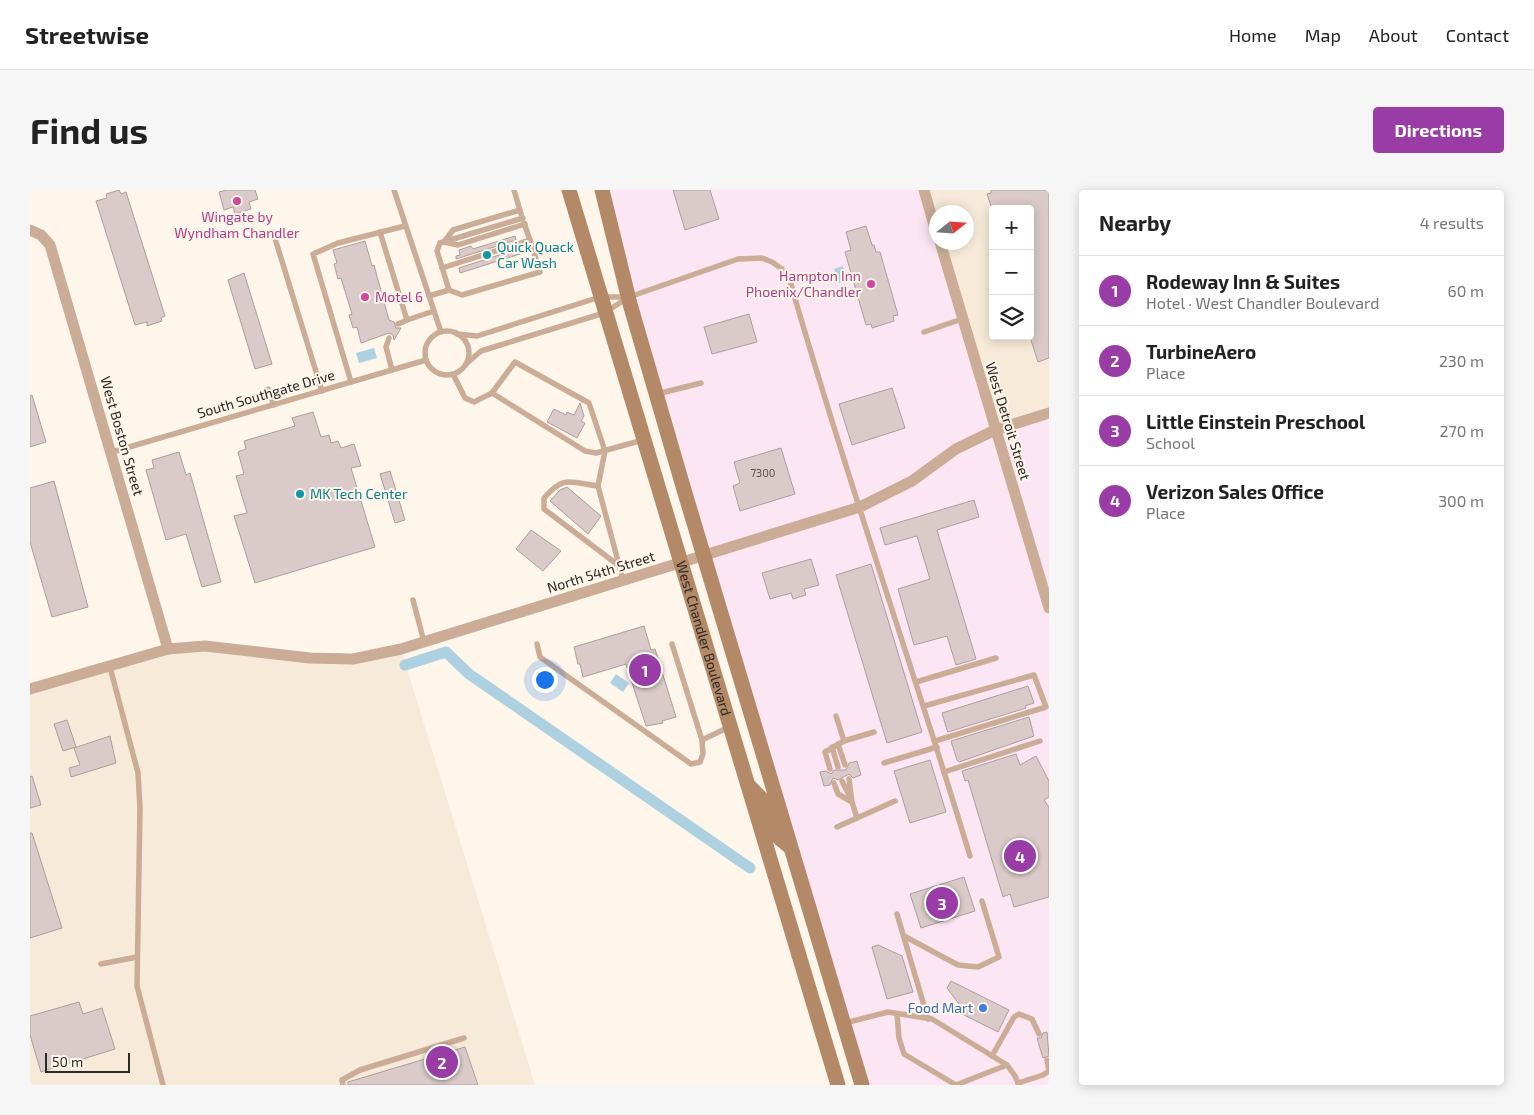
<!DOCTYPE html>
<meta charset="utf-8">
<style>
body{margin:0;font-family:"Exo 2",sans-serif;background:#f6f6f6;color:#222}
.controls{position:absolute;right:15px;top:15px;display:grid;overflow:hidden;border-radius:5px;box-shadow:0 2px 12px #0003}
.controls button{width:45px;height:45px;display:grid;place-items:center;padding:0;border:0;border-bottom:1px solid #e0e0e0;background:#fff;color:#222;font:25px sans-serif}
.compass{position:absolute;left:899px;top:15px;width:45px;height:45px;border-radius:50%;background:#fff;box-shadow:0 2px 12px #0003;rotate:73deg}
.scale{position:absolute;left:15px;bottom:12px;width:85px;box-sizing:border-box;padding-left:5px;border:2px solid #2c2925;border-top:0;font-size:14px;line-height:18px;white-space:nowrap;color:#2c2925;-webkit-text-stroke:4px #fef6eb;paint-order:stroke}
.you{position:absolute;left:514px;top:489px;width:18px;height:18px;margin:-12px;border:4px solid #fff;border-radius:50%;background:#1a73e8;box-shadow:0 0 0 8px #1a73e833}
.badge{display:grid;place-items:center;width:32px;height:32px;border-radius:50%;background:#993ca6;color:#fff;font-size:16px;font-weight:700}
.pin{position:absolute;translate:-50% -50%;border:2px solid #fff;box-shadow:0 1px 5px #0006}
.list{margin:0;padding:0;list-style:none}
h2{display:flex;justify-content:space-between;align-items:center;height:65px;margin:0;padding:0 20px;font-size:21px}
h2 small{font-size:16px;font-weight:400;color:#767676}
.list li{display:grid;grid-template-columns:32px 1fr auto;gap:15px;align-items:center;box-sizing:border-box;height:70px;padding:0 20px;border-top:1px solid #e0e0e0}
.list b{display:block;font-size:19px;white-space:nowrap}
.list p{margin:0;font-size:16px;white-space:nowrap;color:#767676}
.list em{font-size:16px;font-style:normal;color:#767676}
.icon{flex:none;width:28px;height:28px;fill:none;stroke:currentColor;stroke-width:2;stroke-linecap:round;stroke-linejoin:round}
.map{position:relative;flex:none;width:1019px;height:895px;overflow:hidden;border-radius:5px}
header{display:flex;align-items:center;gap:30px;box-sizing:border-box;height:70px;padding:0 25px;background:#fff;border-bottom:1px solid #e0e0e0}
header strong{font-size:24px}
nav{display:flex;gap:28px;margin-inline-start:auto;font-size:18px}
.intro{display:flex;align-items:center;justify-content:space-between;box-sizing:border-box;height:120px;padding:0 30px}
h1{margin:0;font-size:35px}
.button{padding:12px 22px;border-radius:5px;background:#993ca6;color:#fff;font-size:18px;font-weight:700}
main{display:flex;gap:30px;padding:0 30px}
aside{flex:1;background:#fff;border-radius:5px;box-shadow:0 2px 12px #0003}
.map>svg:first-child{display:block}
.commercial{fill:#fce6f3}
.built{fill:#f7ead8;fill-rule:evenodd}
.water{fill:#add1e1}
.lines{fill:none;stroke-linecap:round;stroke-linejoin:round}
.canal{stroke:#add1e1;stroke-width:11}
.building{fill:#dacac9;stroke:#ad9e9d}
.lane{stroke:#cbad97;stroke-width:5.5}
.street{stroke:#cbad97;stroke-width:11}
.secondary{stroke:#b48967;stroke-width:15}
.hotel-dot{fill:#d1479c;stroke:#fef6eb;stroke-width:2}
.culture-dot{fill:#0f9aa8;stroke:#fef6eb;stroke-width:2}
.shop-dot{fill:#3f7fe0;stroke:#fef6eb;stroke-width:2}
.labels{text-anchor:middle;stroke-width:4;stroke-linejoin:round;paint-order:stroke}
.number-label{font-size:11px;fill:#58514e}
.hotel-label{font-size:14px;fill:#b23c85;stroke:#fef6eb}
.culture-label{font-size:14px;fill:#0d838f;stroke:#fef6eb;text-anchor:start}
.street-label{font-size:14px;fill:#2c2925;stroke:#fef6eb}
.shop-label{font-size:14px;fill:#366cbe;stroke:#fef6eb;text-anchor:end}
</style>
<header>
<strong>Streetwise</strong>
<nav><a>Home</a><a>Map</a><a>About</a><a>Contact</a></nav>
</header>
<div class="intro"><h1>Find us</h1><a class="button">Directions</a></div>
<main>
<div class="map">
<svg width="1019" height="895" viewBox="0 0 1019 895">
<rect width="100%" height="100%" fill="#fef6eb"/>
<path class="commercial" d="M572,0h322l12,42v10l59,188 54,-17v672h-187z"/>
<g class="built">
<path d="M894,0h125v223l-54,17 -55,-187 26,-1v-30h-30v20zM963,19h37v127h-37z"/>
<path d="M175,456l105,12 91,-9 134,436h-505v-394l138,-42z"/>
</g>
<g class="water">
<path d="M813,76l5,14 -9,3 -5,-14z"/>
<path d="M344,158l3,10 -18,5 -3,-10z"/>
<path d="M586,484l13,9 -6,9 -13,-9z"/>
</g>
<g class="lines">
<path class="canal" d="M375,475l41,-13 23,22 281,194"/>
</g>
<g class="building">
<path d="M89,0l2,4 5,-2 39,124 -4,2 1,3 -15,5v-4l-12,3 -39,-124 11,-3 -1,-4z"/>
<path d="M196,0h29l3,9 -9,3 2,7 -16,5 -2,-7 -9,3 -5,-18z"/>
<path d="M643,0h37l9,29 -34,11z"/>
<path d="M961,0h58v168l-11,4 -8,-25v-128h-38l-5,-15 4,-1z"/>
<path d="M836,36l6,19h2l2,7h4l18,63 -5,1 1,5 -22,7 -1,-4 -5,1 -21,-73 6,-2 -5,-18z"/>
<path d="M485,46l1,4 -60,19v-3l4,-1 -1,-5 12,-4 2,3z"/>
<path d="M335,51l7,25 2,-1 15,55 5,2 2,6h5l-7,12 -1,-5 -4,-2 -28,10 -4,-16 -4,1 -4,-13 3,-1 -11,-36 -3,1 -4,-15 3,-1 -4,-13z"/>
<path d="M488,59l2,5 -60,19 -1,-5z"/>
<path d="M214,83l28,91 -17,5 -27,-89z"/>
<path d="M719,124l8,28 -45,12 -8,-27z"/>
<path d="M862,198l13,40 -53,17 -13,-41z"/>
<path d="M2,205l14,47 -16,5v-51z"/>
<path d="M550,213l4,13 -3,5 4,2 -8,15 -30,-16 7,-13 12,6 1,-3 7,3z"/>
<path d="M283,222l8,25 8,-2 2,8 7,-2 3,7 13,-4 7,22 -10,2 24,79 -120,36 -21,-67 13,-3 -11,-37 8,-2 -6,-22 8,-3 -2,-8 51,-15 -3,-8z"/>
<path d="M751,258l14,46 -55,17 -7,-25 7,-3 -6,-21z"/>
<path d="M149,262l7,23 4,-2 31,109 -19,5 -16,-53 -20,6 -20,-70 8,-2 -2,-8z"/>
<path d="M360,281l15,49 -10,3 -15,-49z"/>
<path d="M24,291l34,126 -36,10 -22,-75v-54z"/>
<path d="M537,297l34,29 -13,18 -38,-33 10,-11z"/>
<path d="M944,310l5,17 -42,13 39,129 -20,6 -9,-29 -33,9 -16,-56 32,-10 -13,-43 -32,9 -5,-17z"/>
<path d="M501,340l30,21 -18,20 -27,-22z"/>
<path d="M781,369l8,26 -15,4 2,6 -13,4 -2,-6 -21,6 -8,-26z"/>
<path d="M841,374l51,168 -35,11 -51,-168z"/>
<path d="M614,436l7,24 4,-1 21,68 -14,4 1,2 -17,3 -20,-62 -43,13 -3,-13h-2l-4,-17z"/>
<path d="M998,496l6,17 -9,3 1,2 -78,24 -1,-2 -5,-17z"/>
<path d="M999,527l5,19 -75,26 -2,-2 -6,-19z"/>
<path d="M37,530l9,27 -13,4 -9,-27z"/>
<path d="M80,546l6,27 -45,14 -2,-9 11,-3 -6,-17z"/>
<path d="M986,564l4,11 16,-9 13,25v16l-5,3 5,7v90l-35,10 -4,-13 -7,3 -35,-117 -3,1 -3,-10z"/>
<path d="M900,570l16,52 -36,11 -16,-52z"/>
<path d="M827,571l4,14 -8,3 -4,-4 -11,6 -5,-2 -3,7 -6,1 -4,-14 6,-1 5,3 3,-4h12l3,-7z"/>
<path d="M2,586l9,29 -11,3v-31z"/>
<path d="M0,643h2l30,95 -32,10z"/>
<path d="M934,687l11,34 -54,17 -11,-34z"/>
<path d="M848,755l24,11 11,36 -26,7 -15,-52z"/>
<path d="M921,791l58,29 -11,22 -38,-19 2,-5 -15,-20z"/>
<path d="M49,812l4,12 19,-6 13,41 -74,23 -11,-37v-19z"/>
<path d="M1017,842l2,24 -6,2 -6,-20h4l2,-5z"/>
<path d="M435,857l13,38h-130v-3z"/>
</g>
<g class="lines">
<g class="lane">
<path d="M364,0l47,142"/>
<path d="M484,0l7,24"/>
<path d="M490,20l-67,20 -9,12 14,3 67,-21"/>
<path d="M494,33l6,17"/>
<path d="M243,42l49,159"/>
<path d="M350,42l27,88 27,-9"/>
<path d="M419,100l-12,-39 3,-8 83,-25"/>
<path d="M399,106l20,-6 13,5 78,-23 -10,-32 -88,28"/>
<path d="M368,134l9,-4"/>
<circle cx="417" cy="163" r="22"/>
<path d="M894,142l38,-13"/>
<path d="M427,144l20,2 123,-39h27"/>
<path d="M359,148l-3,9 6,23"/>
<path d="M436,174l15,-13 123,-38 25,-16 109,-38 24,-1 10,4 10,7 8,12c55,193 122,383 180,575"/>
<path d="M423,184l12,24 9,4 18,-9 93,58 11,2 47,-13"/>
<path d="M321,192l-38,-128 25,-11 67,-17"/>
<path d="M238,199l6,16"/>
<path d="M462,203l23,-31 74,41 16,48 -7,35 25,94"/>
<path d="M627,204l44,-11"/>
<path d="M82,262l314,-92"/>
<path d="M568,296c-29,-4 -34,-11 -54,12v11l74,56"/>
<path d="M383,410l11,42"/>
<path d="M507,454l3,13 151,107 9,-2 3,-8 -1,-14 27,-13"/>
<path d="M642,454l30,96"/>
<path d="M80,477l28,106 2,35 -3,178 26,99"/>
<path d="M886,492l80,-24"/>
<path d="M894,516l110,-31 12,32 -111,34"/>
<path d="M806,526l8,25 30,-9"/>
<path d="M808,554l7,21"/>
<path d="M802,557l6,20"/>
<path d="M854,573l53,-16"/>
<path d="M800,579l-5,-17 19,-11"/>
<path d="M914,582l96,-31"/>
<path d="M819,589l3,23"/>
<path d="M812,591l8,16"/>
<path d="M804,593l4,11 14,8 5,16"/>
<path d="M807,637l58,-26"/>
<path d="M867,724l31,105"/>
<path d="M874,746l54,29 20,2 21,-10 -17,-56"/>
<path d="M71,774l36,-7"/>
<path d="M867,824l2,24 5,16 52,31 51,-20"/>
<path d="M815,833l43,-11 44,7 75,46 8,11 4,9"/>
<path d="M962,866l22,-39 5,-3 13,5 7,15"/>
<path d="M988,893l25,-8 6,-4 -2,-11"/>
<path d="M313,895l-1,-5 18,-10 104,-32"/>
</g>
<g class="street">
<path d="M894,0l12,42"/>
<path d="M0,40l11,5 9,10 118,404"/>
<path d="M910,52l109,366"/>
<path d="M0,499l138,-40 37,-3 105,12 43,1 48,-10 459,-142 52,-26 44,-32 39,-19 54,-17"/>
</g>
<g class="secondary">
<path id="s1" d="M539,0l269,895"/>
<path d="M572,0l28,114 52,179 180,602"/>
<path d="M718,595l18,18 11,33 13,11"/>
</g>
</g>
<g class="hotel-dot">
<circle cx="207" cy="11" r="5"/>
<circle cx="841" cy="94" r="5"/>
<circle cx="335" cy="107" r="5"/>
</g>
<g class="culture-dot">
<circle cx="457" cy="65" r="5"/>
<circle cx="270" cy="304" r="5"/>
</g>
<circle class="shop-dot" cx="953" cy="818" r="5"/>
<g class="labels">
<g class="number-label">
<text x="733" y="287">7300</text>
</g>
<g class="hotel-label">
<text x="207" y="32">Wingate by<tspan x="207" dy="16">Wyndham Chandler</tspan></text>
<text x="831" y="91" text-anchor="end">Hampton Inn<tspan x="831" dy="16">Phoenix/Chandler</tspan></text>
<text x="345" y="112" text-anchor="start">Motel 6</text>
</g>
<g class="culture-label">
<text x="467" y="62">Quick Quack<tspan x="467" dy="16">Car Wash</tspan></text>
<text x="280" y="309">MK Tech Center</text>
</g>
<g class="street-label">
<text transform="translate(236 204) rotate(-16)" y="5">South Southgate Drive</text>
<text transform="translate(978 231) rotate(73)" y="5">West Detroit Street</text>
<text transform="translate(92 246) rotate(74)" y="5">West Boston Street</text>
<text transform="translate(571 382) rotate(-17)" y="5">North 54th Street</text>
<text dy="5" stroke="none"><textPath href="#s1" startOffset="468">West Chandler Boulevard</textPath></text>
</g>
<g class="shop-label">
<text x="943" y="823">Food Mart</text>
</g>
</g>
</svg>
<div class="controls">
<button>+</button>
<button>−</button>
<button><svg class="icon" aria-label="layers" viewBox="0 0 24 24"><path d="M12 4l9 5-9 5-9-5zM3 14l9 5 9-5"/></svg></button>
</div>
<svg class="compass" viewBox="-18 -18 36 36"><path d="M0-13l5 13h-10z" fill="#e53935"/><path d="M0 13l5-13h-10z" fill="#767676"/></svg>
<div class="scale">50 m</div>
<div class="you"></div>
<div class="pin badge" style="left:615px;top:480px">1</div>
<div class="pin badge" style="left:412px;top:872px">2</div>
<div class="pin badge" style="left:912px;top:713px">3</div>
<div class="pin badge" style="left:990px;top:666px">4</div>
</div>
<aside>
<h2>Nearby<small>4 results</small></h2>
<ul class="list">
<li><span class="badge">1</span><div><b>Rodeway Inn &amp; Suites</b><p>Hotel · West Chandler Boulevard</p></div><em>60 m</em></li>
<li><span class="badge">2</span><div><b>TurbineAero</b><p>Place</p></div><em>230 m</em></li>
<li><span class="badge">3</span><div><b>Little Einstein Preschool</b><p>School</p></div><em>270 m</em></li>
<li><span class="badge">4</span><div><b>Verizon Sales Office</b><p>Place</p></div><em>300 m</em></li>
</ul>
</aside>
</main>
